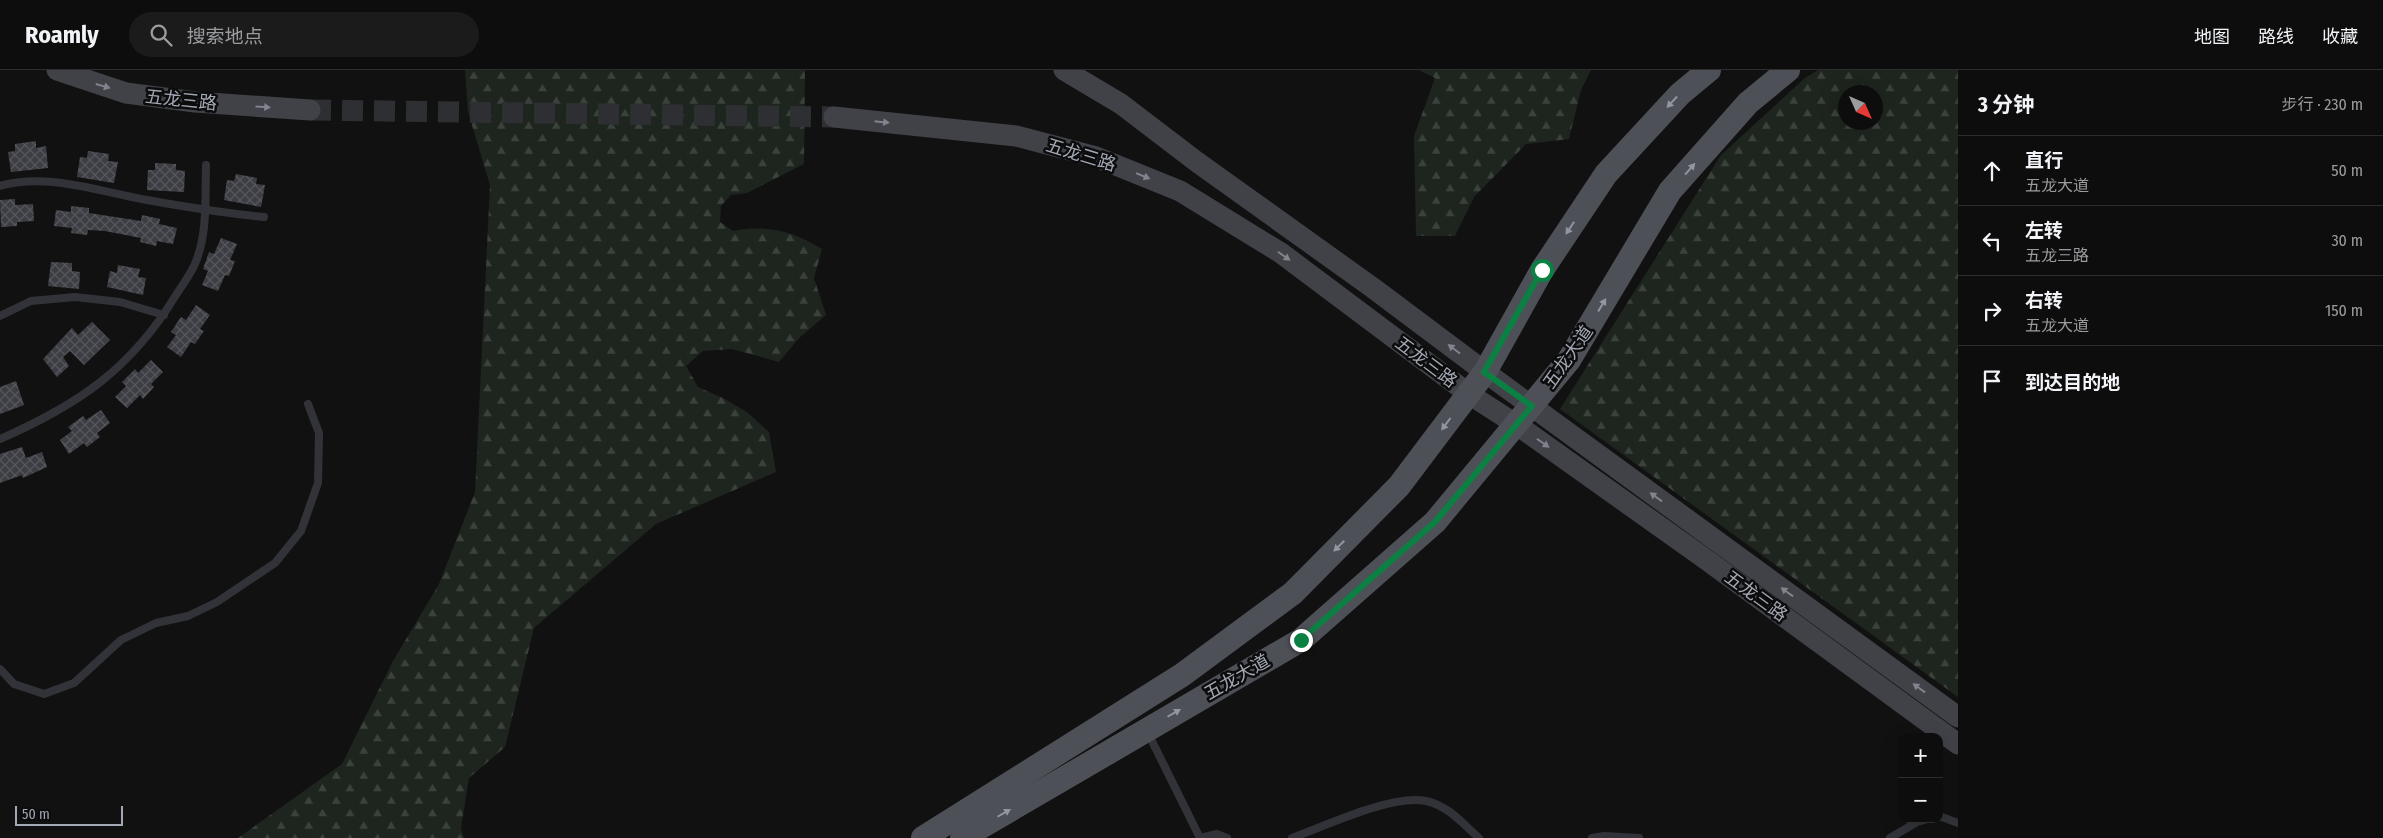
<!DOCTYPE html>
<html lang="zh">
<meta charset="utf-8">
<style>
body{margin:0;font-family:"Fira Sans Condensed","Noto Sans SC",sans-serif;background:#1b1b1c;color:#f1f3f6}
.controls{position:absolute;right:15px;bottom:15px;display:grid;overflow:hidden;border-radius:10px;box-shadow:0 5px 20px #0002}
.controls button{width:45px;height:45px;display:grid;place-items:center;padding:0;border:0;border-bottom:1px solid #2d2d2e;background:#0d0d0e;color:#f1f3f6;font:25px sans-serif}
.compass{position:absolute;left:1838px;top:15px;width:45px;height:45px;border-radius:50%;background:#0d0d0e;box-shadow:0 5px 20px #0002;rotate:135deg}
.scale{position:absolute;left:15px;bottom:12px;width:108px;box-sizing:border-box;padding-left:5px;border:2px solid #a2a8b4;border-top:0;font-size:14px;line-height:18px;white-space:nowrap;color:#a2a8b4;-webkit-text-stroke:4px #0c0c0d;paint-order:stroke}
.stop{position:absolute;width:15px;height:15px;margin:-11px;border:4px solid #0b8043;border-radius:50%;background:#fff}
.stop.end{background:#0b8043;border-color:#fff;box-shadow:0 1px 5px #0008}
.list{margin:0;padding:0;list-style:none}
h2{display:flex;justify-content:space-between;align-items:center;height:65px;margin:0;padding:0 20px;font-size:21px}
h2 small{font-size:16px;font-weight:400;color:#9a9c9e}
.list li{display:grid;grid-template-columns:32px 1fr auto;gap:15px;align-items:center;box-sizing:border-box;height:70px;padding:0 20px;border-top:1px solid #2d2d2e}
.list b{display:block;font-size:19px;white-space:nowrap}
.list p{margin:0;font-size:16px;white-space:nowrap;color:#9a9c9e}
.list em{font-size:16px;font-style:normal;color:#9a9c9e}
.icon{flex:none;width:28px;height:28px;fill:none;stroke:currentColor;stroke-width:2;stroke-linecap:round;stroke-linejoin:round}
.map{position:relative;flex:none;width:1958px;height:768px;overflow:hidden}
header{display:flex;align-items:center;gap:30px;box-sizing:border-box;height:70px;padding:0 25px;background:#0d0d0e;border-bottom:1px solid #2d2d2e}
header strong{font-size:24px}
nav{display:flex;gap:28px;margin-inline-start:auto;font-size:18px}
.search{width:350px;height:45px;background:#1b1b1c;display:flex;align-items:center;gap:12px;box-sizing:border-box;padding:0 18px;border-radius:28px;color:#9a9c9e;font-size:19px}
main{display:flex}
aside{flex:1;background:#0d0d0e}
.map>svg:first-child{display:block}
.forest{fill:url(#forest-firs);fill-rule:evenodd}
.building{fill:url(#building-cross-hatch)}
.lines{fill:none;stroke-linecap:round;stroke-linejoin:round}
.secondary-tunnel{stroke:#2e2f32;stroke-width:21;stroke-dasharray:21 11;stroke-linecap:butt}
.lane{stroke:#323338;stroke-width:8}
.secondary{stroke:#404248;stroke-width:21}
.primary{stroke:#4e5057;stroke-width:24}
.oneway{fill:#80848e}
.oneway2{fill:#9196a1}
.route{stroke:#0b8043;stroke-width:6}
.labels{text-anchor:middle;stroke-width:5;stroke-linejoin:round;paint-order:stroke}
.street-label{font-size:18px;fill:#a2a8b4;stroke:#0c0c0d}
</style>
<header>
<strong>Roamly</strong>
<div class="search"><svg class="icon" aria-label="search" viewBox="0 0 24 24"><circle cx="10" cy="10" r="6"/><path d="M15 15l6 6"/></svg>搜索地点</div>
<nav><a>地图</a><a>路线</a><a>收藏</a></nav>
</header>
<main>
<div class="map">
<svg width="1958" height="768" viewBox="0 0 1958 768">
<defs>
<pattern id="forest-firs" width="22" height="20" patternUnits="userSpaceOnUse" patternTransform="scale(1.25)"><rect width="22" height="20" fill="#1d251e"/><path d="M5 1l3.5 6h-7zM16 11l3.5 6h-7z" fill="#3b423c"/></pattern>
<pattern id="building-cross-hatch" width="8" height="8" patternUnits="userSpaceOnUse" patternTransform="scale(1.25)"><rect width="8" height="8" fill="#3d3e43"/><path d="M0 0l8 8M0 8l8-8" fill="none" stroke="#56575c"/></pattern>
</defs>
<rect width="100%" height="100%" fill="#111112"/>
<g class="forest">
<path d="M465,0h340l-1,94 -57,29 -16,2 -10,11 -1,16 13,9c34,-6 59,-1 89,18l-8,29 12,37 -27,23 -20,24 -47,-13 -29,2 -17,15 12,21 25,11 24,14 22,20 7,40 -120,52 -122,104 -29,119 -36,31 -8,50 3,10h-226l104,-74 51,-103 46,-77 36,-92 15,-307 -22,-73z"/>
<path d="M1419,0h172l-10,20 -12,49 -43,5 -52,53 -19,39h-39l-2,-100 21,-58z"/>
<path d="M1818,0h140v627l-398,-288 161,-254 84,-77zM1876,22v30h-30v-30z"/>
</g>
<g class="building">
<path d="M36,71v7l10,-2 2,22 -37,4 -3,-20 7,-1v-7z"/>
<path d="M88,81l21,3 -1,7 10,1 -4,21 -37,-6 3,-20 7,1z"/>
<path d="M155,93l21,1v6l9,1 -1,21 -37,-2 1,-20h7z"/>
<path d="M236,104l21,4 -1,6 9,1 -4,22 -37,-7 3,-20 7,1z"/>
<path d="M15,129v6l18,-1 1,17 -17,1v4l-16,1 -1,-27z"/>
<path d="M71,136l18,2v5l52,8 1,-6 18,4 -1,5 18,4 -4,16 -16,-3 -1,5 -16,-4 1,-4 -36,-7 -17,-1 -1,5 -16,-2 1,-5 -18,-2 2,-16 15,2z"/>
<path d="M221,168l16,6 -7,16 5,1 -6,15 -4,-1 -7,16 -16,-6 6,-14 -5,-2 6,-17 5,2z"/>
<path d="M51,192l21,1v8l8,1 -1,17 -31,-3z"/>
<path d="M118,195l22,4 -2,8 8,1 -3,17 -36,-8 3,-16 7,2z"/>
<path d="M196,235l14,10 -10,14 4,2 -9,13 -4,-2 -10,15 -14,-10 9,-12 -5,-3 10,-15 5,3z"/>
<path d="M92,252l18,18 -26,25 -14,-14 -7,6 6,9 -12,11 -14,-18 29,-31 6,7z"/>
<path d="M151,290l12,12 -12,12 3,3 -11,12 -3,-4 -13,13 -12,-11 11,-11 -4,-4 13,-13 3,4z"/>
<path d="M16,311l8,24 -24,9v-27z"/>
<path d="M101,340l9,13 -13,10 3,4 -13,10 -3,-4 -15,11 -9,-14 12,-9 -4,-4 15,-11 3,4z"/>
<path d="M22,377l4,11 16,-6 5,15 -24,11 -1,-3 -22,8v-29z"/>
</g>
<g class="lines">
<path class="secondary-tunnel" d="M310,40l524,7"/>
<g class="lane">
<path d="M0,116c46,-14 101,6 147,14 39,7 77,13 117,17"/>
<path d="M0,246l31,-15 44,-4 45,5 44,13"/>
<path d="M0,369c78,-34 131,-70 176,-144 6,-9 13,-19 18,-29 14,-30 11,-68 12,-101"/>
<path d="M0,599l14,15 30,10 30,-11 47,-43 35,-17 32,-7 29,-14 58,-39 26,-32 17,-48 1,-50 -11,-29"/>
<path d="M1148,663l52,105"/>
<path d="M1939,746l19,7"/>
<path d="M1200,768l17,-4 10,4"/>
<path d="M1292,768c33,-12 100,-44 134,-37 23,5 37,23 53,37"/>
<path d="M1592,768l12,-2 35,2"/>
<path d="M1890,768l27,-16 11,-3"/>
</g>
<g class="secondary">
<path d="M57,0l69,23 69,9 115,8"/>
<path d="M1064,0l57,34 76,58 176,126 112,84 473,345"/>
<path d="M834,47l182,19 80,21 84,34 101,62 188,141 48,31 187,133 254,186"/>
</g>
<g class="primary">
<path d="M923,768l259,-163 111,-82 106,-107 86,-114 57,-102 64,-96 74,-80 29,-24"/>
<path d="M962,768l339,-198 134,-118 134,-162 101,-169 78,-88 40,-33"/>
</g>
</g>
<defs><path id="oneway-solid" d="M-6-.8H1V-3.2L6.5 0L1 3.2V.8H-6Z" transform="scale(1.25)"/></defs>
<g class="oneway">
<use href="#oneway-solid" transform="translate(103 16) rotate(16)"/>
<use href="#oneway-solid" transform="translate(263 37) rotate(4)"/>
<use href="#oneway-solid" transform="translate(882 52) rotate(6)"/>
<use href="#oneway-solid" transform="translate(1143 106) rotate(22)"/>
<use href="#oneway-solid" transform="translate(1284 186) rotate(35)"/>
<use href="#oneway-solid" transform="translate(1454 279) rotate(-143)"/>
<use href="#oneway-solid" transform="translate(1543 373) rotate(35)"/>
<use href="#oneway-solid" transform="translate(1656 427) rotate(-144)"/>
<use href="#oneway-solid" transform="translate(1787 522) rotate(-144)"/>
<use href="#oneway-solid" transform="translate(1919 618) rotate(-144)"/>
</g>
<g class="oneway2">
<use href="#oneway-solid" transform="translate(1672 32) rotate(133)"/>
<use href="#oneway-solid" transform="translate(1690 99) rotate(-49)"/>
<use href="#oneway-solid" transform="translate(1570 158) rotate(124)"/>
<use href="#oneway-solid" transform="translate(1602 235) rotate(-59)"/>
<use href="#oneway-solid" transform="translate(1446 354) rotate(127)"/>
<use href="#oneway-solid" transform="translate(1339 476) rotate(135)"/>
<use href="#oneway-solid" transform="translate(1174 643) rotate(-30)"/>
<use href="#oneway-solid" transform="translate(1004 743) rotate(-30)"/>
</g>
<g class="lines">
<path class="route" d="M1301,570l134,-118 97,-116 -48,-34 58,-102"/>
</g>
<g class="labels">
<g class="street-label">
<text transform="translate(181 30) rotate(6)" y="6">五龙三路</text>
<text transform="translate(1081 85) rotate(17)" y="6">五龙三路</text>
<text transform="translate(1568 287) rotate(-55)" y="6">五龙大道</text>
<text transform="translate(1426 292) rotate(37)" y="6">五龙三路</text>
<text transform="translate(1756 526) rotate(36)" y="6">五龙三路</text>
<text transform="translate(1237 607) rotate(-30)" y="6">五龙大道</text>
</g>
</g>
</svg>
<div class="controls">
<button>+</button>
<button>−</button>
</div>
<svg class="compass" viewBox="-18 -18 36 36"><path d="M0-13l5 13h-10z" fill="#e53935"/><path d="M0 13l5-13h-10z" fill="#9a9c9e"/></svg>
<div class="scale">50 m</div>
<div class="stop" style="left:1542px;top:200px"></div>
<div class="stop end" style="left:1301px;top:570px"></div>
</div>
<aside>
<h2>3 分钟<small>步行 · 230 m</small></h2>
<ul class="list">
<li><svg class="icon" aria-label="ahead" viewBox="0 0 24 24"><path d="M12 20V5M6 11l6-6 6 6"/></svg><div><b>直行</b><p>五龙大道</p></div><em>50 m</em></li>
<li><svg class="icon" aria-label="left" viewBox="0 0 24 24"><path d="M17 20v-9H6M10 6l-5 5 5 5"/></svg><div><b>左转</b><p>五龙三路</p></div><em>30 m</em></li>
<li><svg class="icon" aria-label="right" viewBox="0 0 24 24"><path d="M7 20v-9h11M14 6l5 5-5 5"/></svg><div><b>右转</b><p>五龙大道</p></div><em>150 m</em></li>
<li><svg class="icon" aria-label="arrive" viewBox="0 0 24 24"><path d="M6 21V4h12l-3 4 3 4H6"/></svg><div><b>到达目的地</b></div></li>
</ul>
</aside>
</main>
